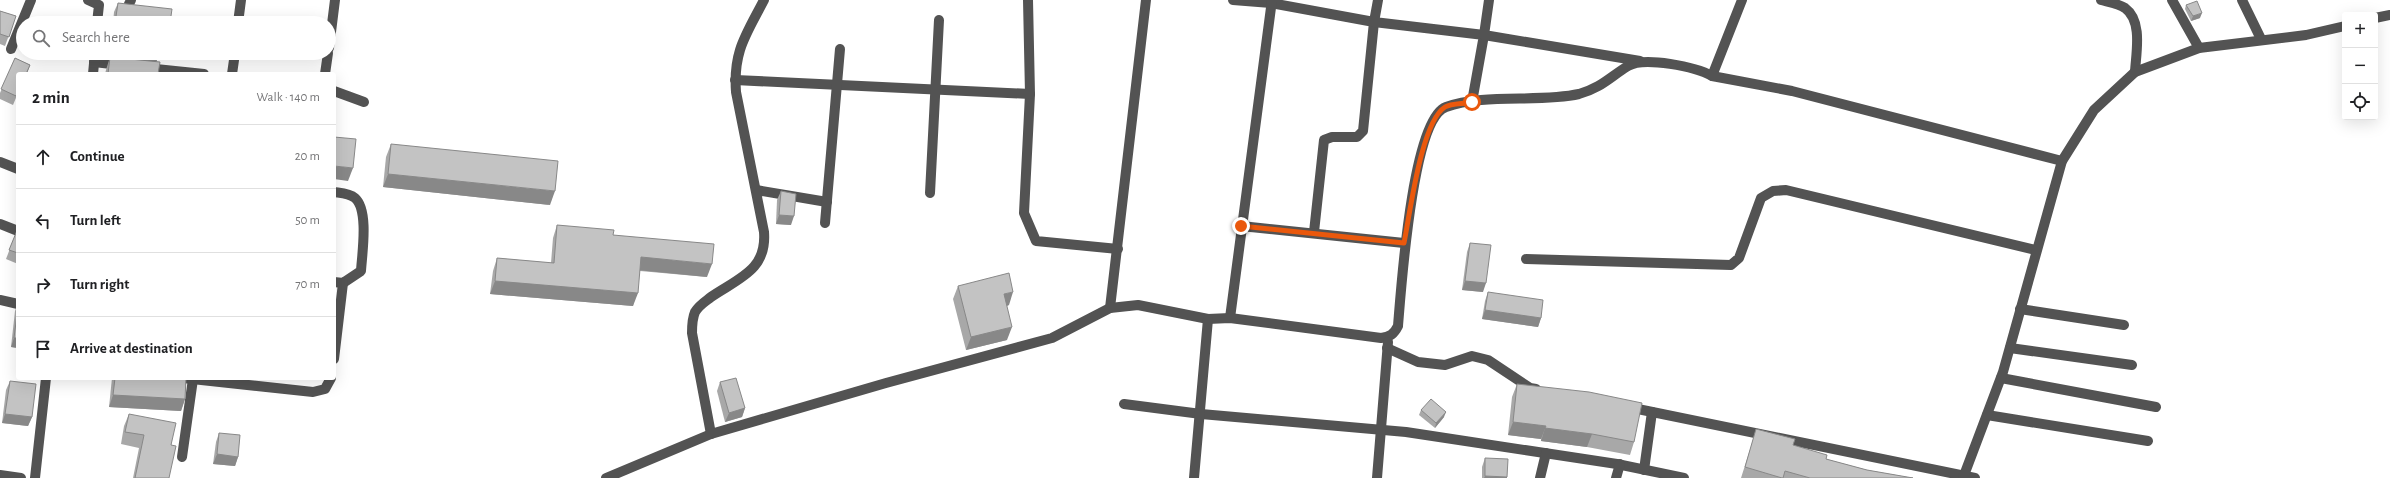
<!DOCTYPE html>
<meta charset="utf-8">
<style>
body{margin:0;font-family:"Alegreya Sans",sans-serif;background:#f2f2f2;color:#202124}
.controls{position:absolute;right:12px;top:12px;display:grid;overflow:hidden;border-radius:4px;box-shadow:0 4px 16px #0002}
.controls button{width:36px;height:36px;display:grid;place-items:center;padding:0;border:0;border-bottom:1px solid #e0e0e0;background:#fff;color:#202124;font:20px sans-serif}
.stop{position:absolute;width:12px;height:12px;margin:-9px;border:3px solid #ea580c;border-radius:50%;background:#fff}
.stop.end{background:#ea580c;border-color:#fff;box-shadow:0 1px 4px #0008}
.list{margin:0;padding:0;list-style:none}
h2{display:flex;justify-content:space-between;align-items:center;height:52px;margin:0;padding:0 16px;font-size:17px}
h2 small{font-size:13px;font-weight:400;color:#757577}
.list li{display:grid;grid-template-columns:26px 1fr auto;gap:12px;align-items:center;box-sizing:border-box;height:64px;padding:0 16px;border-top:1px solid #e0e0e0}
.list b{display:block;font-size:15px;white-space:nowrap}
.list em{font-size:13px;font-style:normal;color:#757577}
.icon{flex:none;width:22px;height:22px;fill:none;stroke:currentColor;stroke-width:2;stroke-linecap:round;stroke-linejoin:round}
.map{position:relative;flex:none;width:2390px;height:478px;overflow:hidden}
.search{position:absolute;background:#fff;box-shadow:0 4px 16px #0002;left:16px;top:16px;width:320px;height:44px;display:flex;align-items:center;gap:10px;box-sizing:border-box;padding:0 14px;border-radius:22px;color:#757577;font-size:15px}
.panel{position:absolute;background:#fff;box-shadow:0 4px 16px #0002;left:16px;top:72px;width:320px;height:308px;border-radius:4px}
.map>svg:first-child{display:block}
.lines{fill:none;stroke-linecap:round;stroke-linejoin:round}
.minor{stroke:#535353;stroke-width:10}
.wall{fill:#a8a8a8}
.shaded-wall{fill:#888}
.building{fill:#c3c3c3;stroke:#888}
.route{stroke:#ea580c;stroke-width:5}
</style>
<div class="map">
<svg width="2390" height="478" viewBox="0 0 2390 478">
<rect width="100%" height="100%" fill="#fff"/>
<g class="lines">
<g class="minor">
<path d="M88,0l11,5 -2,18"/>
<path d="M1028,0l2,94 -6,119 12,28 82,8"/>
<path d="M1233,0l38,3 103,19 -11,109 -6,6h-25l-8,3 -10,92"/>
<path d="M1378,0l-4,22 110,13 -12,67"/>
<path d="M1489,0l-5,35 156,26"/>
<path d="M2101,0c7,2 18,4 24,8 18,13 11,45 10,64"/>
<path d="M2172,0l27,48"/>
<path d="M2242,0l19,39"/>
<path d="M129,4l2,-4"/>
<path d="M2375,18l15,-3"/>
<path d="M238,23l3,-23"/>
<path d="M329,48l6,-48"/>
<path d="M11,49l20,-49"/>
<path d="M94,62l26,3"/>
<path d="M146,68l58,6"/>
<path d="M93,74l2,-21"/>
<path d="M232,74l3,-21"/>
<path d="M325,74l3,-21"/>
<path d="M1712,76l30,-76"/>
<path d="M735,80l295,14"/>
<path d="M334,91l30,11"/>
<path d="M0,162l18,7"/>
<path d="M756,190l71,12"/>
<path d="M334,192c7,1 15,1 21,6 14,12 7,56 6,73l-18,12 -9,-1"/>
<path d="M930,193l9,-173"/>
<path d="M825,223l15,-174"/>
<path d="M0,224l18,7"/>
<path d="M1241,226l163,17"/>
<path d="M1526,259l205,6 8,-7 22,-60 12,-7 13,-1 250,60"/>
<path d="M0,300l18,4"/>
<path d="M1110,308l36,-308"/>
<path d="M2020,309l104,16"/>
<path d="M1230,318l42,-318"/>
<path d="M1387,348l31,14 27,3 27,-9 16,4 42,28 6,1"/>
<path d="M2010,348l122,17"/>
<path d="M334,359l9,-76"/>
<path d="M183,378l130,14 12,-3 6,-11"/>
<path d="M2001,378l155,29"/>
<path d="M1124,404l77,10 205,18 211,32 67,14"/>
<path d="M1628,407l347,71"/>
<path d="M1987,415l161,26"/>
<path d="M711,434l-19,-101c0,-7 0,-14 3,-21 4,-7 11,-11 16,-15 28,-19 56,-27 53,-65l-28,-140c-3,-41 10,-57 28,-92"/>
<path d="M182,457l11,-78"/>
<path d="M1644,470l8,-58"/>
<path d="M0,475l21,3"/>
<path d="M35,478l11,-100"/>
<path d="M606,478l105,-44 175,-51 166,-45 58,-30 28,-3 70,14 22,-1 151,20c9,-1 13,-4 17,-12 3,-35 14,-207 48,-219 38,-14 93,-4 133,-13 22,-6 31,-17 49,-28 16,-10 68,1 84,10l80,15 270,70"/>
<path d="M1194,478l14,-159"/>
<path d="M1377,478l11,-136"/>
<path d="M1540,478l6,-25"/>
<path d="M1616,478l4,-14"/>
<path d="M1963,478l40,-106 59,-211 32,-51 41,-38 64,-24 107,-13 39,-9"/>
</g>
</g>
<g class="wall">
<path d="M118,3l52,20h-57l1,-11z"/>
<path d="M2186,5l14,13 -9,3 -6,-12z"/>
<path d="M0,11l16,5 -11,30 -5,-2z"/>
<path d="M108,53h57l-1,3h-5l-3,6 2,12h-53l1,-4 4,-13h-2z"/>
<path d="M15,58l15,7 -3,9h-9v19l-5,12 -13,-6v-6z"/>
<path d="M391,144l159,61 -167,-18 3,-30z"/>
<path d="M781,191l10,34 -15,-1 1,-24z"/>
<path d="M557,225l56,10 94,42 -67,-6 -7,35 -143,-12 3,-23 4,-13 54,5 2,-25z"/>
<path d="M18,228v36l-12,-5z"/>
<path d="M1470,243l13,49 -21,-2 5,-38z"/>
<path d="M958,286l51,19 -2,1v34l-41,10 -13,-51z"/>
<path d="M1488,292l53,26 -3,9 -56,-8 3,-18z"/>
<path d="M18,303v45l-7,-1 4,-36z"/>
<path d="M112,378h74l-1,21 -4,12 -72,-4z"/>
<path d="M10,381l22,36 -4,9 -26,-3 4,-33z"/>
<path d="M720,382l25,26 -3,9 -17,5 -8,-31z"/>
<path d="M1517,384l117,58 -4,13 -43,-8 -46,-6v-2l-33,-4 4,-38z"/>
<path d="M1421,410l23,7 -9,11 -16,-13z"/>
<path d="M129,414l42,31 -2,33h-36l6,-30 -18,-4 3,-18z"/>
<path d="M1756,429l70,30 41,11 46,8h-172l12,-38z"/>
<path d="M219,433l19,24 -3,9 -22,-2 3,-22z"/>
<path d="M1485,458l22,20h-25v-11z"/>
</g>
<g class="shaded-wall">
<path d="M2202,13l-2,5 -9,3 2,-5z"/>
<path d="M109,53h56l-1,3h-5l-3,6 -48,-5z"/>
<path d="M334,166l19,2 -5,13 -14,-2z"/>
<path d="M388,174l167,17 -5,14 -167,-18z"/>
<path d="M779,215l15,1 -3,9 -15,-1z"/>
<path d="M641,257l71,7 -5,13 -70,-7z"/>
<path d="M495,281l143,12 -5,13 -143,-12z"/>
<path d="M1465,281l21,2 -3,9 -21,-2z"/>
<path d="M1013,292l-4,13 -10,3 5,-14z"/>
<path d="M1485,310l56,8 -3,9 -56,-8z"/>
<path d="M1012,327l-5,13 -41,10 5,-13z"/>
<path d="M14,338h4v10l-7,-1z"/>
<path d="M113,395l72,4 -4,12 -72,-4z"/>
<path d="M745,408l-3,9 -17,5 4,-9z"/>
<path d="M1446,412l-2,5 -9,11 1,-5z"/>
<path d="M5,414l27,3 -4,9 -26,-3z"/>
<path d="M1513,422l33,4 -5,13 -33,-4z"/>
<path d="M1545,428l47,6 -5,13 -46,-6z"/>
<path d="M217,454l21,3 -3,9 -22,-2z"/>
<path d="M1485,476l22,1v1h-23z"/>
</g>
<g class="building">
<path d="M2197,1l5,12 -9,3 -7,-11z"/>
<path d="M118,3l54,6 -2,14h-55z"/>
<path d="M0,11l16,5 -7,21 -9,-3z"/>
<path d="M110,57l50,5 -2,12h-50z"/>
<path d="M15,58l15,7 -4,9h-8v17l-2,5 -15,-7z"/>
<path d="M334,137l22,2 -3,29 -19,-2z"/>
<path d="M391,144l167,17 -3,30 -167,-17z"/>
<path d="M781,191l15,3 -2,22 -15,-1z"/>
<path d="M557,225l57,5 -1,5 101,9 -2,20 -71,-7 -3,36 -143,-12 2,-23 57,5z"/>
<path d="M18,228v25l-9,-3z"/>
<path d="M1470,243l21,2 -5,38 -21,-2z"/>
<path d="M1009,273l4,19 -9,2 8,33 -41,10 -13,-51z"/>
<path d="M1488,292l55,8 -2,18 -56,-8z"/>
<path d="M18,306v32h-4z"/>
<path d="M115,378h71l-1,21 -72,-4z"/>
<path d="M736,378l9,30 -16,5 -9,-31z"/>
<path d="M10,381l26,3 -4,33 -27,-3z"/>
<path d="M1517,384l72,8 53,11 -8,39 -42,-8 -47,-6 1,-2 -33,-4z"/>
<path d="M1431,399l15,13 -10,11 -15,-13z"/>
<path d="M129,414l47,9 -5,22 5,1 -7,32h-34l9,-43 -19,-3z"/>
<path d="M1756,429l39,10 -2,6 34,10 -1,4 41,11 46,8h-103l-25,-7 -2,7h-1l-37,-11z"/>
<path d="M219,433l21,2 -2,22 -21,-3z"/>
<path d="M1485,458l23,1 -1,18 -22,-1z"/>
</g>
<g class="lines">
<path class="route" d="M1241,226l163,17c6,-29 17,-121 41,-136 6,-4 19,-3 27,-5"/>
</g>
</svg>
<div class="controls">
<button>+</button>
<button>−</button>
<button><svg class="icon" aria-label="locate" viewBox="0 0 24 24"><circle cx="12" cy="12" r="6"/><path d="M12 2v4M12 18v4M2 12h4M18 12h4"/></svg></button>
</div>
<div class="stop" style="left:1472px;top:102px"></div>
<div class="stop end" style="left:1241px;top:226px"></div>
<div class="search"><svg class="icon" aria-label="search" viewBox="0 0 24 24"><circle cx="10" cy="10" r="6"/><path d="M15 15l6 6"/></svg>Search here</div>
<section class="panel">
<h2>2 min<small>Walk · 140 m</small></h2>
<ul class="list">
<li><svg class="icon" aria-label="ahead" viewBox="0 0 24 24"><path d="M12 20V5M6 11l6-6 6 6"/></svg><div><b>Continue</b></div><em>20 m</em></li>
<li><svg class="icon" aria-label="left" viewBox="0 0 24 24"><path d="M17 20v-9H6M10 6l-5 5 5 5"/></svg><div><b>Turn left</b></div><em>50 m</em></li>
<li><svg class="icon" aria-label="right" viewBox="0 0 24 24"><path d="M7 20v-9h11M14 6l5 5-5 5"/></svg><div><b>Turn right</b></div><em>70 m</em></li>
<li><svg class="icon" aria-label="arrive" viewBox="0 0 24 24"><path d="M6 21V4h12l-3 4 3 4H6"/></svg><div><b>Arrive at destination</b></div></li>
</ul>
</section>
</div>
